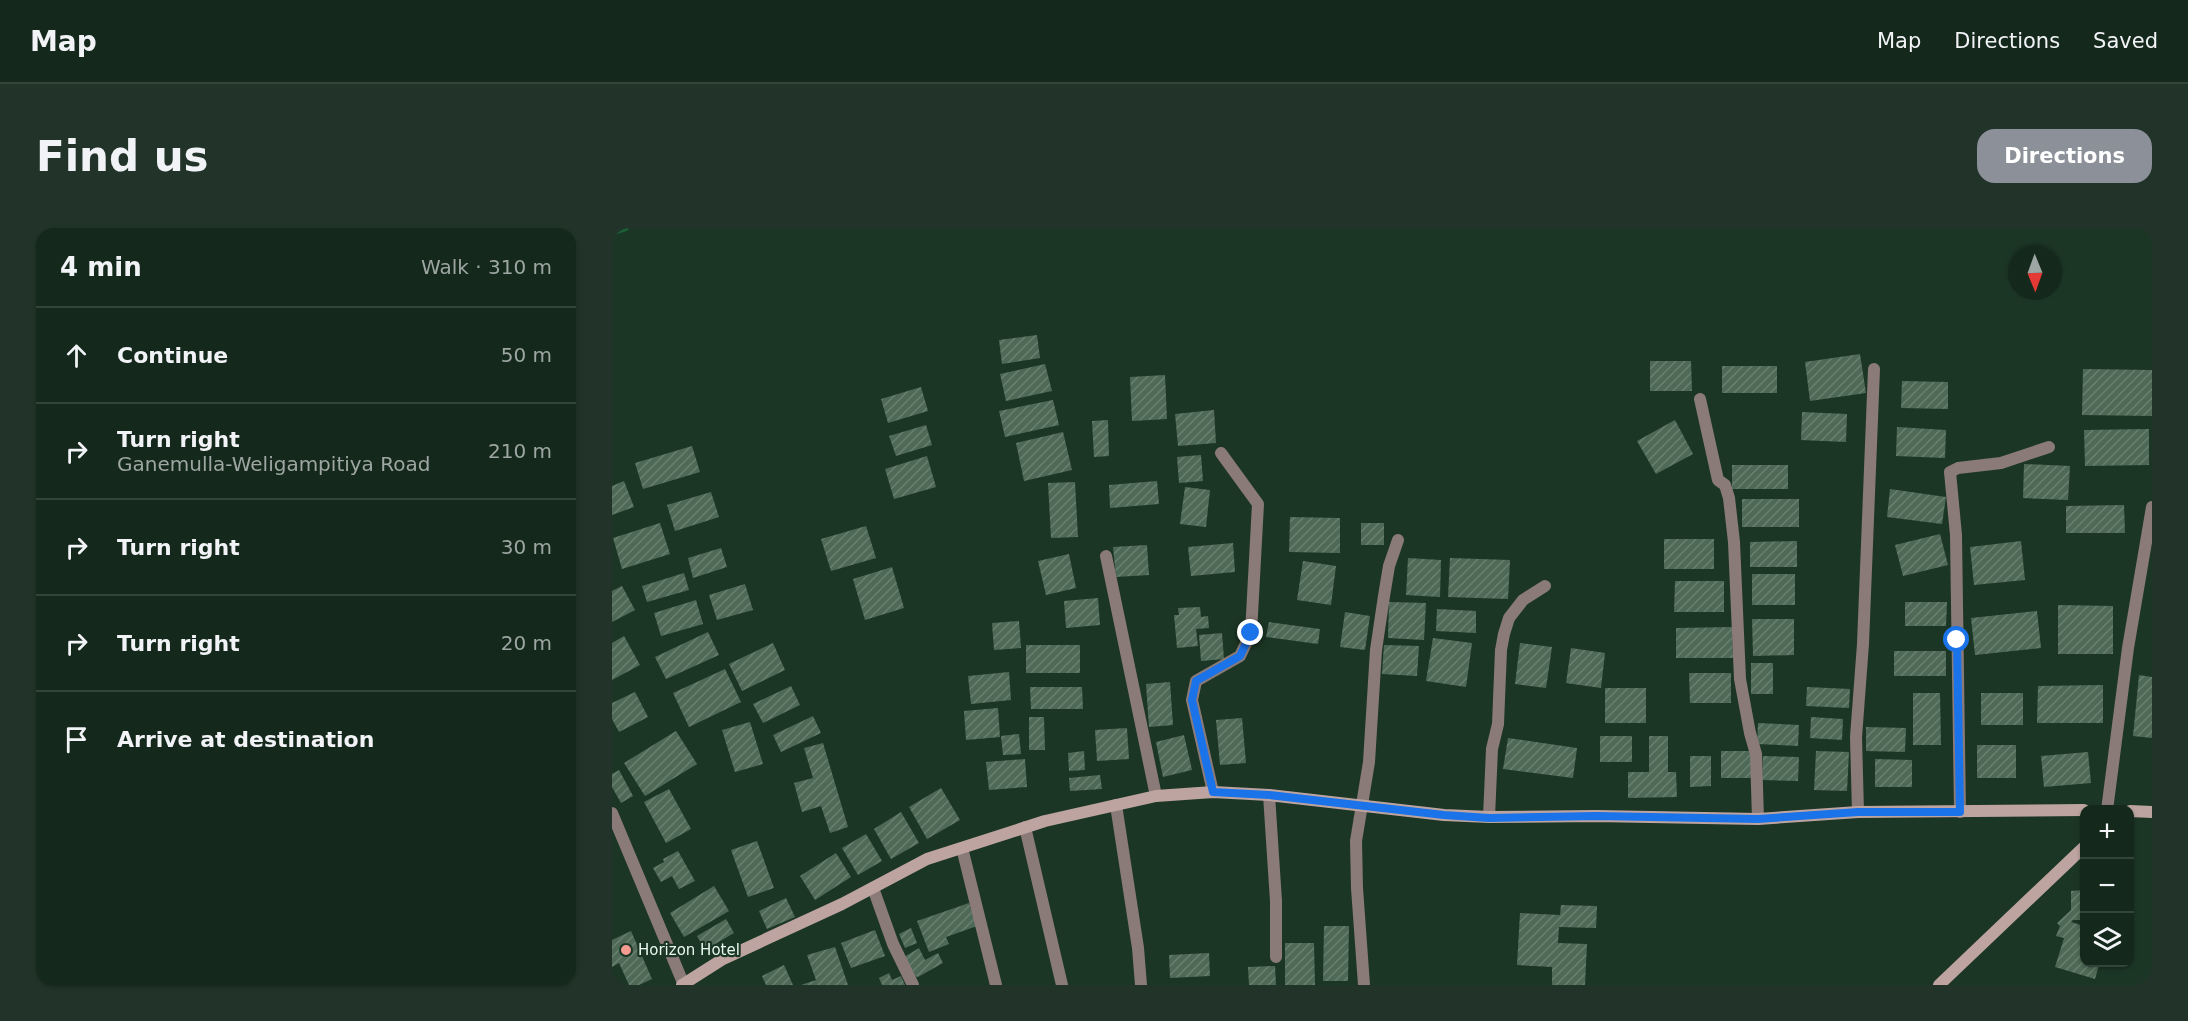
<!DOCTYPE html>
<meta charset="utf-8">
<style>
body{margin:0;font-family:"DejaVu Sans",sans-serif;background:#223429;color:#f1f3f6}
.controls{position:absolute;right:18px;bottom:18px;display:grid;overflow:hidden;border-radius:12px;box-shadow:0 2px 4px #0004}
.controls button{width:54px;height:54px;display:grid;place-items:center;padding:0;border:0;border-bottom:2px solid #34443b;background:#15281c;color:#f1f3f6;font:30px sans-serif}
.compass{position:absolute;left:1396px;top:18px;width:54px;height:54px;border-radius:50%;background:#15281c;box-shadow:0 2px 4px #0004;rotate:179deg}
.stop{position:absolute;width:18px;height:18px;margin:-14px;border:4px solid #1a73e8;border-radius:50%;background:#fff}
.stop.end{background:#1a73e8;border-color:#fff;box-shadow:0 2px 6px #0008}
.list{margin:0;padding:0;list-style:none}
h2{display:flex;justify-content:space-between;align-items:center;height:78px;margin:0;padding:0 24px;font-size:26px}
h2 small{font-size:20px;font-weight:400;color:#9da6a3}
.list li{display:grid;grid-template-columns:39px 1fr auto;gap:18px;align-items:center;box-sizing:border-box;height:96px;padding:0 24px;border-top:2px solid #34443b}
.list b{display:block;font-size:22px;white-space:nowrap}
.list p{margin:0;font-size:20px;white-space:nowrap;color:#9da6a3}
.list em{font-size:20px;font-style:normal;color:#9da6a3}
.icon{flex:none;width:33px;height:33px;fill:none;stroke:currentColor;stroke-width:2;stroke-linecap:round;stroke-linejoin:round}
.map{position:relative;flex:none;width:1540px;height:757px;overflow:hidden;border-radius:18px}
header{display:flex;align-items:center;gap:36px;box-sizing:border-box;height:84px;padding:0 30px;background:#15281c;border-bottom:2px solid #34443b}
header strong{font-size:28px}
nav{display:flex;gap:33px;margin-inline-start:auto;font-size:21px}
.intro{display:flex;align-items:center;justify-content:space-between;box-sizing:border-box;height:144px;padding:0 36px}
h1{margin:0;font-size:42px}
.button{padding:15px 27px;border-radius:18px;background:#8c9099;color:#fff;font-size:21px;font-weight:700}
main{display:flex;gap:36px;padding:0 36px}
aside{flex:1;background:#15281c;border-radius:18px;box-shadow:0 2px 4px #0004}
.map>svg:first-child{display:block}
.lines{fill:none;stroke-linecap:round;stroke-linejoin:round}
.stream{stroke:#195f38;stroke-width:7}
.building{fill:url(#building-hatch)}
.street{stroke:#8a7a78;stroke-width:12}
.secondary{stroke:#bda4a0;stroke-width:12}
.route{stroke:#1a73e8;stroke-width:8}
.poi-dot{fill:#f59c92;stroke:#1c3625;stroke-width:2}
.labels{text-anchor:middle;stroke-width:4.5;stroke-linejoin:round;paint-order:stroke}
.poi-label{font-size:15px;fill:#e8f8ed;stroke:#1c3625;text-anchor:start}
</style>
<header>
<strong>Map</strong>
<nav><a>Map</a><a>Directions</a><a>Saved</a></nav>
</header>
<div class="intro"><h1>Find us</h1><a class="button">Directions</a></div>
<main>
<aside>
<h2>4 min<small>Walk · 310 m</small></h2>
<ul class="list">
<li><svg class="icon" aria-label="ahead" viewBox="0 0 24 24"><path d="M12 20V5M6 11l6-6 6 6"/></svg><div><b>Continue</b></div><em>50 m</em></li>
<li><svg class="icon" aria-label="right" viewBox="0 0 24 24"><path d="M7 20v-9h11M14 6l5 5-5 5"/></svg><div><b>Turn right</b><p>Ganemulla-Weligampitiya Road</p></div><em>210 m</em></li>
<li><svg class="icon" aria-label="right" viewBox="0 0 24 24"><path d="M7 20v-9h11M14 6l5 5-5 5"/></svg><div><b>Turn right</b></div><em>30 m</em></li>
<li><svg class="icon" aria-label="right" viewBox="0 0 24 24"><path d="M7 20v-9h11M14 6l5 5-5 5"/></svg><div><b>Turn right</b></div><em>20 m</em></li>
<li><svg class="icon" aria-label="arrive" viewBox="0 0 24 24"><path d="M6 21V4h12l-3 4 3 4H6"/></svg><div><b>Arrive at destination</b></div></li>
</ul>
</aside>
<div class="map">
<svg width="1540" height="757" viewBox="0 0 1540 757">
<defs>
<pattern id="building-hatch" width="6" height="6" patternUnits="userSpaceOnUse" patternTransform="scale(1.5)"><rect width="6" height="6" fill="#4e6a56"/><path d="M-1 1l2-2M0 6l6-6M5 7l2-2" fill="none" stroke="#68806f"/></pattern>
</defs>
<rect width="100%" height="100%" fill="#1c3625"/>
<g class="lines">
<path class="stream" d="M0,4l13,-4"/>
</g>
<g class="building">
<path d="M425,107l3,23 -38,6 -3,-24z"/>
<path d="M1248,126l6,39 -56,8 -5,-39z"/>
<path d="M1038,133h41l1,30h-42z"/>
<path d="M433,136l7,27 -46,10 -6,-27z"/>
<rect x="1110" y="138" width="55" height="27"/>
<path d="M1471,141l69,1v46l-70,-1z"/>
<path d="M553,147l2,44 -35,2 -2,-44z"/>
<path d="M1290,153l46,1v27l-47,-1z"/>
<path d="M309,159l7,24 -40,12 -7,-24z"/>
<path d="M441,172l6,25 -54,12 -6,-26z"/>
<path d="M602,182l2,33 -38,3 -3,-32z"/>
<path d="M1190,184l45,2 -1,28 -45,-2z"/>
<path d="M496,192l1,36 -15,1 -2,-36z"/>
<path d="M1063,192l18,34 -37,20 -19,-33z"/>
<path d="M314,197l6,20 -36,11 -7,-20z"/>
<path d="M1285,199l49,3 -1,28 -49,-2z"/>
<path d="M1537,201v36l-64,1 -1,-36z"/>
<path d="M451,204l9,38 -48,11 -8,-38z"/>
<path d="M80,218l8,26 -57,17 -8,-26z"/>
<path d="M589,227l2,26 -24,2 -2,-26z"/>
<path d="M315,228l9,31 -42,12 -9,-30z"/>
<path d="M1412,236l46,2 -2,34 -45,-2z"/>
<rect x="1120" y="237" width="56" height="24"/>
<path d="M12,253l10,26 -22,8v-29z"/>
<path d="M545,253l2,23 -49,4 -1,-23z"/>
<path d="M463,254l3,55 -27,1 -3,-55z"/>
<path d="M573,259l25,3 -4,37 -26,-3z"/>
<path d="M1278,261l56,8 -4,27 -55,-7z"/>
<path d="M99,264l8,25 -44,14 -8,-26z"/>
<rect x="1130" y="271" width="57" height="28"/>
<path d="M1512,277l1,28h-59v-27z"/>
<path d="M678,289l50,1v35l-51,-1z"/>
<path d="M48,295l10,31 -48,15 -9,-31z"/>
<rect x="749" y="295" width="23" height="22"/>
<path d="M254,298l10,32 -45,13 -10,-32z"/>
<path d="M1328,306l8,31 -45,11 -8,-31z"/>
<rect x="1052" y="311" width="50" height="30"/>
<path d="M1185,313v26h-47v-25z"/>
<path d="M1409,313l4,39 -51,5 -4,-38z"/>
<path d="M621,315l2,29 -44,4 -3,-29z"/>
<path d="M535,317l2,30 -33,2 -3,-30z"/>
<path d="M109,320l6,19 -34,11 -5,-20z"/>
<path d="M457,326l7,34 -30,7 -8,-34z"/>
<path d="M796,330l33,2 -1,37 -34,-2z"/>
<path d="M838,330l60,2 -2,39 -60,-2z"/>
<path d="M691,333l33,5 -5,39 -34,-5z"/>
<path d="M280,339l12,41 -39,12 -12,-41z"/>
<path d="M72,345l5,17 -42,12 -5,-16z"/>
<rect x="1140" y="346" width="43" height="31"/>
<path d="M1063,353h49v31h-50z"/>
<path d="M133,356l8,26 -36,10 -8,-25z"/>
<path d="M10,358l13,24 -23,12v-31z"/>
<path d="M486,370l2,27 -34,3 -2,-27z"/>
<path d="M84,372l7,24 -42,12 -7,-23z"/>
<path d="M777,374l37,1 -2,37 -36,-2z"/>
<path d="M1293,374h42l-1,24h-41z"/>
<path d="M1446,377l55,1v48h-55z"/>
<path d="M588,379l1,10 7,-1 1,12 -13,1 2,17 -21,2 -3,-33h5l-1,-7z"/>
<path d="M825,381l39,2v22l-40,-2z"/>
<path d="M1425,383l4,37 -66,7 -4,-37z"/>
<path d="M733,384l25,4 -5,34 -25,-3z"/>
<path d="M1140,391h42v36l-41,1z"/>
<path d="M407,393l2,27 -27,2 -2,-27z"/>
<path d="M657,394l51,7 -2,15 -52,-7z"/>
<path d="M1120,399l1,31h-57v-30z"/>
<path d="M96,404l11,23 -53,24 -11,-22z"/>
<path d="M610,405l2,26 -23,2 -2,-26z"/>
<path d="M12,408l16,29 -28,15v-37z"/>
<path d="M821,410l39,5 -6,44 -40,-6z"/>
<path d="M161,415l12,27 -43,21 -13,-27z"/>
<path d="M908,415l32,4 -6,41 -31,-4z"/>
<rect x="414" y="417" width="54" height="28"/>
<path d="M772,417l35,1 -2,30 -35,-2z"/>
<path d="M959,420l34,5 -4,35 -35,-5z"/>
<rect x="1282" y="423" width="52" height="25"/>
<rect x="1139" y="435" width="22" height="31"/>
<path d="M113,441l16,33 -52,25 -16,-34z"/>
<path d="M397,444l2,28 -40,4 -3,-28z"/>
<path d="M1077,445h42v30h-41z"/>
<path d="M1527,447l13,2v61l-19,-2z"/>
<path d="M558,454l3,43 -24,2 -3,-43z"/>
<path d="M1491,457v38h-66l1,-37z"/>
<path d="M179,458l9,19 -37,18 -10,-19z"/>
<path d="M418,459h52l1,22h-52z"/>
<path d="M1195,459l43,2 -1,19 -43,-2z"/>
<rect x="993" y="460" width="41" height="35"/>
<path d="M23,464l13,25 -29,15 -7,-13v-16z"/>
<path d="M1301,465h27l1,52h-28z"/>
<rect x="1369" y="465" width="42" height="32"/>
<path d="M386,480l2,29 -34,3 -2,-29z"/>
<path d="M201,488l8,17 -40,19 -8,-17z"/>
<path d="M417,489h15l1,33h-16z"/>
<path d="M1199,489l32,2 -1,21 -32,-2z"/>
<path d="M630,490l4,45 -26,2 -4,-45z"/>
<path d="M138,494l13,42 -28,8 -13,-42z"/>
<path d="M1146,495l41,2 -1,21 -41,-2z"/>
<path d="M1254,499l40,1 -1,24 -39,-1z"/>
<path d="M515,500l2,31 -32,2 -2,-31z"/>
<path d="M64,503l21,33 -52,32 -21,-33z"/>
<path d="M407,506l2,20 -18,1 -2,-19z"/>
<path d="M572,507l8,35 -29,7 -7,-35z"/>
<rect x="988" y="508" width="32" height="26"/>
<path d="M1037,508h19v36h8l1,25 -49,1v-26h21z"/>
<path d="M896,510l69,10 -4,30 -70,-9z"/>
<path d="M211,515l25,84 -18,6 -9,-27 -19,6 -8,-29 19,-5 -9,-30z"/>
<rect x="1365" y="517" width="39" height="33"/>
<path d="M472,523l1,19 -16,1 -1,-18z"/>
<rect x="1109" y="523" width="30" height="27"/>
<path d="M1204,523l33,1 -2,39 -33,-1z"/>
<path d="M1476,524l3,31 -47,4 -3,-31z"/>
<path d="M1078,528h21v30l-21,1z"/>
<path d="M1151,528l36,1 -1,24 -36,-1z"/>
<path d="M413,531l2,28 -38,3 -3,-28z"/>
<path d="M1263,531l37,1v27h-37z"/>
<path d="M7,542l14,26 -12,7 -9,-16v-13z"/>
<path d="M488,547l2,14 -32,2 -1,-13z"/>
<path d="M329,560l19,32 -33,19 -18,-32z"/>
<path d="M57,561l22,40 -25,14 -22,-41z"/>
<path d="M289,584l18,31 -28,16 -17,-30z"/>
<path d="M254,606l16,27 -24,14 -16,-27z"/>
<path d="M145,613l17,47 -26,9 -17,-47z"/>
<path d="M66,623l17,30 -16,8 -7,-13 -11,6 -8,-14 11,-6 -1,-3z"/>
<path d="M224,625l15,24 -36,23 -15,-24z"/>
<path d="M102,658l15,25 -45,26 -14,-24z"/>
<path d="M1472,662v30h-11l-2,2 13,4v36h16l-5,17 -40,-12 9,-29 -8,-2 4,-10 -3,-3 14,-13v-19z"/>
<path d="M174,670l9,19 -28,12 -8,-18z"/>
<path d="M357,675l8,23 -31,11 3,7 -20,8 -12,-31z"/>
<path d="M949,677l36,1 -1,22 -37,-1 -1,16 29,1 -2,41h-33v-18l-35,-2 3,-52 40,2z"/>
<path d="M114,691l8,14 -29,17 -8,-14z"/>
<path d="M712,698h25l-1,55h-25z"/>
<path d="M299,700l6,15 -12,5 -6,-14z"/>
<path d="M263,702l10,26 -34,12 -10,-25z"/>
<path d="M19,703l21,48 -13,6h-10l-10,-22 -7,4v-27z"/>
<path d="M673,715h29l1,42h-30z"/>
<path d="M223,719l13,38h-47l15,-5 -9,-25z"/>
<path d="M307,720l6,12 13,-7 5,10 -25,14 -4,-1 -10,-19z"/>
<path d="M597,725l1,23 -40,2 -1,-23z"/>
<path d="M172,737l9,20h-27l-4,-9z"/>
<path d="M663,738l1,19h-27l-1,-18z"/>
<path d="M277,745l3,7 9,-4 4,9h-23l-3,-7z"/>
</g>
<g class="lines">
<g class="street">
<path d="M1088,171l18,81 7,5 4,13 5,44 6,137 10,54 6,21 2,65"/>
<path d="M494,328l50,240"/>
<path d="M601,564l-21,-92 4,-19 44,-25 11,-23 7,-129 -37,-51"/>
<path d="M657,567l7,106v56"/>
<path d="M504,577l22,143 3,37"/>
<path d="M1495,582l21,-162 24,-141"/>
<path d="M1246,584l-2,-75 7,-93 11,-275"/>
<path d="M1348,584l-4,-277 -6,-63 8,-4 43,-5 48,-16"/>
<path d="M0,585l72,172"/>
<path d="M877,589l3,-68 6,-25 3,-74 3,-16 5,-16 14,-18 22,-14"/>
<path d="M413,599l37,158"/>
<path d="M350,620l34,137"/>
<path d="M261,660l20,56 20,41"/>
<path d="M752,757l-7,-97 -1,-47 13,-79 7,-112 8,-54 5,-30 9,-26"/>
</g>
<g class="secondary">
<path d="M1518,583l22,1"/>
<path d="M70,757l41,-26 119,-55 85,-45 118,-38 111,-25 57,-4 56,3 175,20 45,2 108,-1 161,3 100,-7 226,-2"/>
<path d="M1327,757l145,-138"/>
</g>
</g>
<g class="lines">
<path class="route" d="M639,405l-11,23 -44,25 -4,19 21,92 56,3 175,20 45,3 108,-2 161,3 100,-7h102l-3,-172"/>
</g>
<circle class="poi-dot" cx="14" cy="722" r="6"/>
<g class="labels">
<g class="poi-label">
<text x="26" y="727">Horizon Hotel</text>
</g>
</g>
</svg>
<div class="controls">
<button>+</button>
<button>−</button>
<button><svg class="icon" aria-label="layers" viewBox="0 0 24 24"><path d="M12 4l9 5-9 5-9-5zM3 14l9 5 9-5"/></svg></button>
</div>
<svg class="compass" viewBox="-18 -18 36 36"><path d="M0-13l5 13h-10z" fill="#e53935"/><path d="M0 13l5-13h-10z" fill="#9da6a3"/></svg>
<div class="stop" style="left:1345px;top:412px"></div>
<div class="stop end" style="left:639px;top:405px"></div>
</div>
</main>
